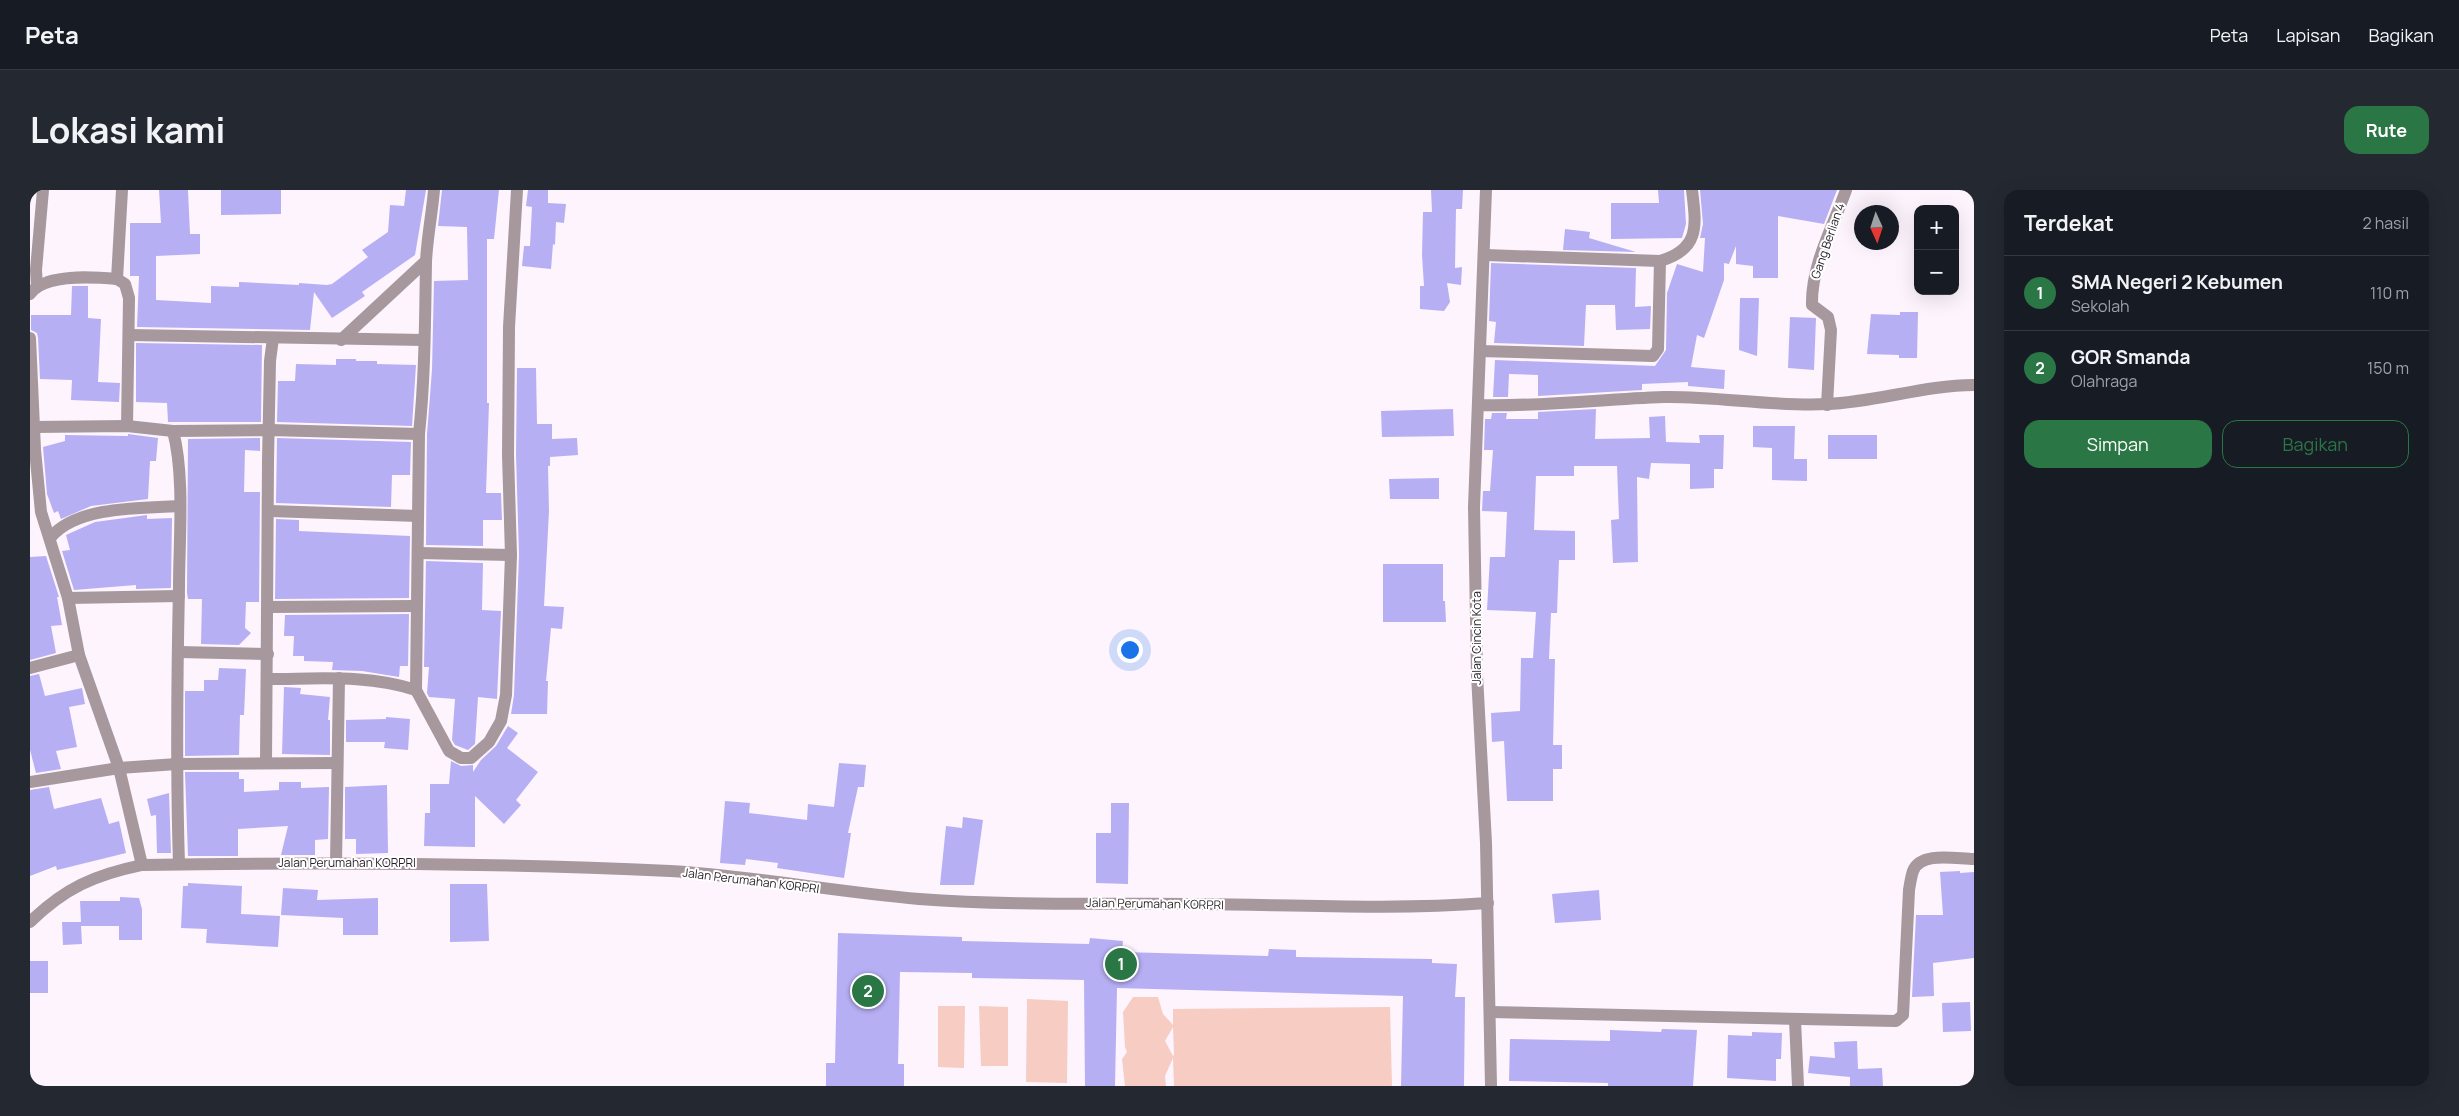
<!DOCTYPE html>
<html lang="id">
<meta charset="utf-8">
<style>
body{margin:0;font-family:Manrope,sans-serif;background:#242831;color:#f1f3f6}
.controls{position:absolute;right:15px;top:15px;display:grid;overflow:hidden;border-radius:10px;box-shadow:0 5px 20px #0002}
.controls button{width:45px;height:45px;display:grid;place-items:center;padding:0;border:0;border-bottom:1px solid #363941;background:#171b24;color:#f1f3f6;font:25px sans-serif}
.compass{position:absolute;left:1824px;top:15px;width:45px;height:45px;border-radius:50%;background:#171b24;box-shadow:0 5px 20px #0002;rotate:177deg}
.you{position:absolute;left:1099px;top:459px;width:18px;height:18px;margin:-12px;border:4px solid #fff;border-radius:50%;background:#1a73e8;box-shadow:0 0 0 8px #1a73e833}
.badge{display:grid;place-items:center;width:32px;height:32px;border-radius:50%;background:#2a7645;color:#fff;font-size:16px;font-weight:700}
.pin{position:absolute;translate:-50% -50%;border:2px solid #fff;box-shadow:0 1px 5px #0006}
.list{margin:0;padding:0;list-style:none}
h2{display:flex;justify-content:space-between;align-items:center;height:65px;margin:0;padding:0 20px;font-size:21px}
h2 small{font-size:16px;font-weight:400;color:#9ea1a6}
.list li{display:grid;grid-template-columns:32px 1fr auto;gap:15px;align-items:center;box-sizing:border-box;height:75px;padding:0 20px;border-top:1px solid #363941}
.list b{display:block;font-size:19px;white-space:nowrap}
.list p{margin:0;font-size:16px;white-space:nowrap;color:#9ea1a6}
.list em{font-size:16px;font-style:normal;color:#9ea1a6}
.actions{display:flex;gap:10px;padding:15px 20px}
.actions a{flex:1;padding:11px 0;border:1px solid #2a7645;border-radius:15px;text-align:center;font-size:18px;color:#2a7645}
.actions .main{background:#2a7645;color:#fff}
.map{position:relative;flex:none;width:1944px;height:896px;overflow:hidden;border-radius:15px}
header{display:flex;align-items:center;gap:30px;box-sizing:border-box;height:70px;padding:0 25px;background:#171b24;border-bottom:1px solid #363941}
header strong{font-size:24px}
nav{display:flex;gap:28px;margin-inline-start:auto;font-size:18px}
.intro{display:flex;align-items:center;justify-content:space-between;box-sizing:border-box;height:120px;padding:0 30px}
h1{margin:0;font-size:35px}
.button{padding:12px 22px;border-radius:15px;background:#2a7645;color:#fff;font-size:18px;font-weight:700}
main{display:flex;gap:30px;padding:0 30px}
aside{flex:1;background:#171b24;border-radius:15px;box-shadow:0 5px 20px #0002}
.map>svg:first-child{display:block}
.green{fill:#f6ccc3;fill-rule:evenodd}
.building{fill:#b7aff4}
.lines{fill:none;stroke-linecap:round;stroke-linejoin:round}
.minor{stroke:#a6989c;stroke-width:12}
.labels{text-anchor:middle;stroke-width:4;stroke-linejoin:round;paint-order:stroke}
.street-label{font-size:12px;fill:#261e27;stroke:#fff}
</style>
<header>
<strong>Peta</strong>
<nav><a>Peta</a><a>Lapisan</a><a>Bagikan</a></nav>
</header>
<div class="intro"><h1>Lokasi kami</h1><a class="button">Rute</a></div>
<main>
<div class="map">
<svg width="1944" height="896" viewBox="0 0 1944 896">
<rect width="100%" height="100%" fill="#fdf4fe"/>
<g class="green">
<path d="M1103,807h25l5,17 10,11v-16l217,-2 2,79h-218l-1,-28 -8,18 1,10h-41l-3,-27 5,-7 -2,-5 -2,-35zM1143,837l1,28 -1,1 -8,-15z"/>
<path d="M997,809l41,2 -1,82 -41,-1z"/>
<path d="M908,816h27l-1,62 -26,-1z"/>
<path d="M949,816l29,1v59h-27z"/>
</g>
<g class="building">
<path d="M129,0h29l2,44h10v20l-44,2v44l55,3v-17l28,1v-5l60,3v-2l28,2 5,-1 36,-27 -6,-7 26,-18 2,-27 14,1 2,-16h20l-11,65 -53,37 3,4 -33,22 -18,-26 -4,38 -173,-3 2,-51h-9v-53h31z"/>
<path d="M191,0h60v24l-60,1z"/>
<path d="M412,0h57l-5,49h-7v164h2l-3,90h15l1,27h-19v26l-57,-1 1,-111 5,-64 2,-89 34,-1 -1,-53 -29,-1z"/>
<path d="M498,0h20v13l18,1 -2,19 -8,-1 -1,23 -2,-1 -2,25 -29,-3 2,-20h6l2,-39 -6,-1z"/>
<path d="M1401,0h32l-1,19h-6l-1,59 7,-1 -1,18 -14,-2 3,19 -6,9 -24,-2v-23h4l-2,-31 1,-43h9z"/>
<path d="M1628,0h26l2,34 -4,14 -71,1v-36h48z"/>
<path d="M1670,0h137l-13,34 -46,-8v62h-25v-12l-17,-2v-18l-7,18 -5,-1v17l-20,58 -7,-3 -6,32 34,3 -1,19 -36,-3v-4l-46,2v6l-104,6v-21l-29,-1 -1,23h-15l2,-37 160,6 11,-16 1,-57 10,-29 26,8 2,-34h-5l3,-14z"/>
<path d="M1535,39l25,3 -1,6 47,14 -73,-2z"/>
<path d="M1461,73l145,5 -1,39 16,-1 -1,23 -34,1 -1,-25h-29l-2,41 -90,-3 2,-21 -7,-1z"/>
<path d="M42,96h16v32l13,1 -3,63 22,1 -1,19 -48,-2 1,-20 -32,-1 -2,-41 -1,-5 -6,-3v-15h40z"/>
<path d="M1710,108h19l-2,58 -18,-6z"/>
<path d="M1870,122h18l-1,46h-18v-3l-32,-1 4,-40 29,1z"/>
<path d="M1760,127l26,1 -2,52 -26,-2z"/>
<path d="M106,153l126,2 -1,77h-93l-1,-19 -31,-1z"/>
<path d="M306,169h20v2h21v3l39,1 -4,61 -135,-4 1,-41h17l1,-17 40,1z"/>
<path d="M487,178h19l1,56h15v15l25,-1 1,17 -28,2v9h-2l1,45 -5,95 20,1 -2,22 -11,-1 -5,53h2l-1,33h-36l3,-19 5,-140 -3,-100z"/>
<path d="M1423,219l1,27 -72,1 -1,-26z"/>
<path d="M1566,219l-1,30 55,-1 -1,-21 16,-1 1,26 34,1 -1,-8h25l-1,34h-9v19l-24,1v-25l-39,-1 -2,16 -12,-2 1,85 -25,1 -2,-43 8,-1 -2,-53h-43v10h-38l-2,54 41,1v29h-16l-2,53h-6l-2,46h6l-2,86h9v24h-9v32h-46l-3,-60 -12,1 -1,-29 29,-2 1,-53h12l3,-46 -49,-2 3,-53h15l2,-45 -25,-1 1,-20h7l3,-41h-9l1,-31h6l1,-6h15l-1,6h32v-7z"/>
<path d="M1723,236h42l-1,33h13v22l-35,-1v-32l-19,-1z"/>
<path d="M98,244l30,4 -2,23h-6l-2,38 -57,7 -30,13 -3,-8 -4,2 -7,-19 -4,-47 22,-6v-6l63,1z"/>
<rect x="1798" y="245" width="49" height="24"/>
<path d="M230,248v13l-15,-1 -1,42h16l-1,110h-13l-1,26 6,5 -12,12 -38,-1 1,-45h-14l-1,-6 1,-154z"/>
<path d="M247,248l134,4 -1,33h-18l-1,32 -115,-4z"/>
<path d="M1409,288v21h-49l-1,-20z"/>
<path d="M117,325v4l25,-1 -1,70 -35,1v-4l-62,5 -12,-39 8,-1 -4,-15 29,-13z"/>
<path d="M246,329l23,1v11l111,5 -1,62 -134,1z"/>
<path d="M16,366l13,41h-2l5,28 -11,1 5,27 -26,7v-103z"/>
<path d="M396,371l57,2 -1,47 19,1 -4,88 -19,-2 -3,47 -7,6 -13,-5 -3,-5 3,-41 -26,-2 -2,-4 2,-26h-5z"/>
<path d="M1353,374h60v37h2l1,21h-63z"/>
<path d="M379,424l-1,52h-8l-1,11 -37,-6 -30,-1 1,-8 -29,-1v-5h-11l1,-20h-10l1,-21z"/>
<path d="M189,478l27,1 -2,46h-4l-1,40 -54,1v-65h19v-11h14z"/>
<path d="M9,484l6,22 37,-8 3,16 -16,3 8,40 -21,4 5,18 -25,4 -6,-23v-74z"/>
<path d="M254,497l17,1 -1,6 30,3 -2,23h2v35l-48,-1z"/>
<path d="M356,527l24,2 -2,31 -24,-2 1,-6h-39v-22l40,-1z"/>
<path d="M478,536l10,7 -11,15 31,24 -22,28 5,5 -17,19 -29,-28v51l-51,-1 1,-33h5v-29h19l2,-23 10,5 12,-1v7l8,-12 15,-14z"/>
<path d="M809,573l27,2 -2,22h-6l-10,46h3l-7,45 -67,-10 1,-5 -32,-4 -1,6 -25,-2 5,-62 25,2 -1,10 58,7 1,-16 26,3z"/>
<path d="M155,582h54v7h5v13l35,-2v-8h22v6l28,-1 -1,52 -13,1v15h-34l7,-29 -50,3v27h-50z"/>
<path d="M357,595l1,68 -32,1v-15h-11v-52z"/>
<path d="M19,597l5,22 47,-11 8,26 10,-3 7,32 -69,17 -1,-4 -26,10v-86z"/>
<path d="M139,603l2,60h-14l-1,-38 -5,1 -4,-17z"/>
<path d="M1081,613h18l-1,81 -32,-1v-50h15z"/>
<path d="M933,627l20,3 -9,65h-34l6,-59 16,2z"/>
<path d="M1930,681v2l14,-1v86l-41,5 1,33 -22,1 4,-82h27l-3,-43z"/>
<path d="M158,693l54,3 -1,28 39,2 -2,31 -72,-4 1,-14 -26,-1 2,-42h5z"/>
<path d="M420,694h37l2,57 -39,1z"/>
<path d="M253,698l35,2 -1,10 61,-2v37h-35v-17l-62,-3z"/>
<path d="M1569,700l2,30 -46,3 -3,-29z"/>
<path d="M90,707l19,1 3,11v31h-23v-14h-38l1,18 -19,1 -1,-23h19l-1,-21h40z"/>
<path d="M808,743l124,4v4l127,3 1,-6 33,3 -1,11 146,4 1,-7 27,1v7l136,2v4l25,1 -2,33h10l-1,89h-63l2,-90 -286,-8 -2,98h-30l-1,-106 -112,-2v-5l-72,-1 -2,92h6v22h-78v-23h9z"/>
<rect x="0" y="771" width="18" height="32"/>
<path d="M1940,812l1,29 -28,1 -1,-29z"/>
<path d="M1632,839l35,1 -4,56h-85v-3l-99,-2 1,-42 100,2v-11l51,2z"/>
<path d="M1722,842l30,1 -1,26h-5v22l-49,-3 1,-43 24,1z"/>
<path d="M1827,851l1,28 24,-1 1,18h-33v-9l-42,-4 2,-17 25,2 -1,-16z"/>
</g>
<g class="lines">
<g class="minor">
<path d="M404,0c-2,24 -7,48 -8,72 -1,58 -1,115 -7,172l-3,256 33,61 12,7h10l18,-16 12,-21 5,-26 5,-140 -3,-100 1,-128 8,-137"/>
<path d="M1456,0l-12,317 3,168 9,168 5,243"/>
<path d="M1455,65l175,6c41,-12 36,-37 32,-71"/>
<path d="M87,89l8,5 4,14 -2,128"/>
<path d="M7,96l-1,-16 7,-80"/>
<path d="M0,104c14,-21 64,-17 87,-15l5,-89"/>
<path d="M99,145l295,5"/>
<path d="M0,148l5,112 6,62 27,86 11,57 40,113 23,97"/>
<path d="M311,150l85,-79"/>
<path d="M1450,161l173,5 5,-7 2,-88"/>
<path d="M1448,215c62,2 124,-6 186,-8 53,-1 111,10 163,7 50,-2 98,-19 147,-19"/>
<path d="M1797,215l4,-75 -3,-13 -16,-12c-1,-40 21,-78 34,-115"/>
<path d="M4,237l93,-1 46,5"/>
<path d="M240,321l148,5"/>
<path d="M21,347c26,-31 90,-29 129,-31"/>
<path d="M388,363l93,2"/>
<path d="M38,408l111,-2"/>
<path d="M238,417l148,-1"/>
<path d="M149,462l89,2"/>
<path d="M0,478l49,-13"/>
<path d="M238,489c49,0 100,-5 148,11"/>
<path d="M236,573l2,-302 2,-100 3,-23"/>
<path d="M0,592l89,-14 58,-4 160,-1"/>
<path d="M306,673l3,-185"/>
<path d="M149,674c-3,-92 -2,-185 0,-277 0,-47 6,-111 -6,-156l96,-1 150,4"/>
<path d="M0,732c35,-34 64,-47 112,-57 176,-3 352,-2 528,6 83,5 166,21 249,28 94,7 190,4 284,5 95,1 190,6 285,-1"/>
<path d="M1460,822l406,9 7,-6 6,-125c1,-6 2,-13 4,-19 8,-20 43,-12 61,-12"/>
<path d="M1765,830l3,66"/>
</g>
</g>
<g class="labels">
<g class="street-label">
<text transform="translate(1798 51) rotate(-71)" y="4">Gang Berlian 4</text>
<text transform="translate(1447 448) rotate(-90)" y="4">Jalan Cincin Kota</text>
<text x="317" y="677">Jalan Perumahan KORPRI</text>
<text transform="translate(721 691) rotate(7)" y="4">Jalan Perumahan KORPRI</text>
<text transform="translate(1125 714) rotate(1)" y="4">Jalan Perumahan KORPRI</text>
</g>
</g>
</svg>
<div class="controls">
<button>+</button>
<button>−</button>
</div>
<svg class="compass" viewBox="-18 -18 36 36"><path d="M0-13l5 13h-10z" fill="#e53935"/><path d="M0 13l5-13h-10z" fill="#9ea1a6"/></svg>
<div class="you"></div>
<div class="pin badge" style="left:1091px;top:774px">1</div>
<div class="pin badge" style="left:838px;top:801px">2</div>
</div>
<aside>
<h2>Terdekat<small>2 hasil</small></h2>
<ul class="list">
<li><span class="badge">1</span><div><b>SMA Negeri 2 Kebumen</b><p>Sekolah</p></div><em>110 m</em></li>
<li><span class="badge">2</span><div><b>GOR Smanda</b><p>Olahraga</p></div><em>150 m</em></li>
</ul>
<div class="actions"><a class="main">Simpan</a><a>Bagikan</a></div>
</aside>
</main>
